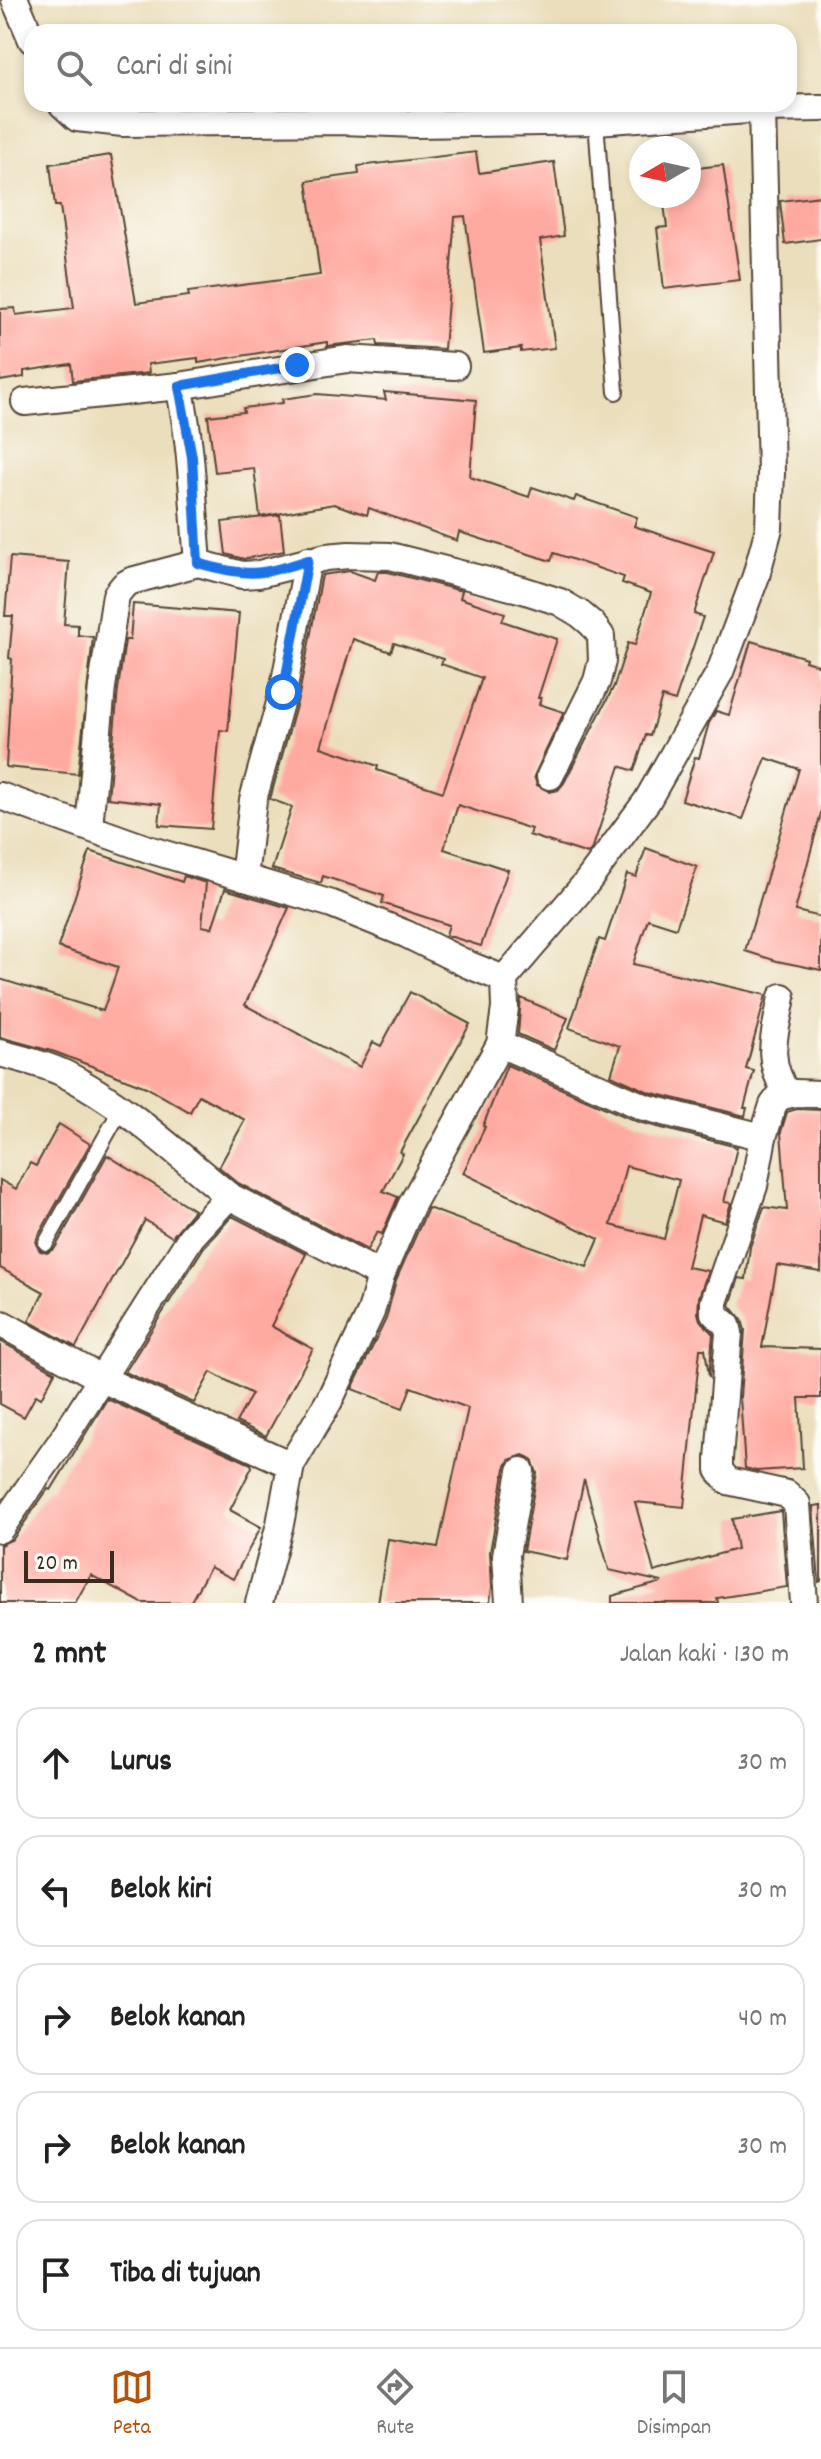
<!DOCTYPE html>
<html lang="id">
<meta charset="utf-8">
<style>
body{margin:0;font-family:Dekko,sans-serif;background:#f2f2f2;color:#222}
.compass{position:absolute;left:629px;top:136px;width:72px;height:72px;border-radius:50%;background:#fff;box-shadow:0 4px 12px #0003;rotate:261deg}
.scale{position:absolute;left:24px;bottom:20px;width:90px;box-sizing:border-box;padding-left:8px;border:4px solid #3b2a1e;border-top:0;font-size:22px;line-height:28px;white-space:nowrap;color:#3b2a1e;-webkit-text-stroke:6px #fdfcf7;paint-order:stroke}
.stop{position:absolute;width:24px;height:24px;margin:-18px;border:6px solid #1a73e8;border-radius:50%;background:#fff}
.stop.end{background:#1a73e8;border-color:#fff;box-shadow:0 2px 8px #0008}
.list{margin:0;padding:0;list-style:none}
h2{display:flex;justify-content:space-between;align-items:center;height:104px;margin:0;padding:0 32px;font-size:34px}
h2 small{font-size:26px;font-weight:400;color:#767676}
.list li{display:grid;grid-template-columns:52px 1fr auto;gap:24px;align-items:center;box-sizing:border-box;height:112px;margin:0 16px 16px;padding:0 16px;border:2px solid #e0e0e0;border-radius:24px}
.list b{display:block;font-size:30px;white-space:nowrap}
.list em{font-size:26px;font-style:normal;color:#767676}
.icon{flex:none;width:44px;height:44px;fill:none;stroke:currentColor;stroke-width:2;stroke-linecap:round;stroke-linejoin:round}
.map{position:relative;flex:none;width:821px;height:1603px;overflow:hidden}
.search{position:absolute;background:#fff;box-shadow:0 4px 12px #0003;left:24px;right:24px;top:24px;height:88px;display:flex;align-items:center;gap:20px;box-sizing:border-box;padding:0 28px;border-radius:24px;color:#767676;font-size:30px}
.sheet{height:744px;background:#fff}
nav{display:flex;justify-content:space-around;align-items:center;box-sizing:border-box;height:112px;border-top:2px solid #e0e0e0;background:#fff;font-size:22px;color:#767676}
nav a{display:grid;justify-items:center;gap:4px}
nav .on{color:#b45309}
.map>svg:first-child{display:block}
.building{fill:#ffaaa1;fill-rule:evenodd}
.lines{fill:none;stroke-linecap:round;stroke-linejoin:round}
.lane-casing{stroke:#554536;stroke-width:18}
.street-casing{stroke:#554536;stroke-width:30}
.lane{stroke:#fff;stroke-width:14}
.street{stroke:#fff;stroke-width:26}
.route{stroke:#1a73e8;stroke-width:10}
</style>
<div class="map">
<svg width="821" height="1603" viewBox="0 0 821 1603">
<rect width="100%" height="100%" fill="#fdfcf7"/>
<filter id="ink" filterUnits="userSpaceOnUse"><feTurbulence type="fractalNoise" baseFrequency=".0125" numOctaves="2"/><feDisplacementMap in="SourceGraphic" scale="16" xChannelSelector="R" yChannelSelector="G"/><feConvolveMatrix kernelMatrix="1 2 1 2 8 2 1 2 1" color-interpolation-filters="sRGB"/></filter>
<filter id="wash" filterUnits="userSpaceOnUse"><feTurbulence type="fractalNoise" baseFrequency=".006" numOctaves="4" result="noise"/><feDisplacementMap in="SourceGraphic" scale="32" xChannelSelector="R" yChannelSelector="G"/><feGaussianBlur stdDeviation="1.8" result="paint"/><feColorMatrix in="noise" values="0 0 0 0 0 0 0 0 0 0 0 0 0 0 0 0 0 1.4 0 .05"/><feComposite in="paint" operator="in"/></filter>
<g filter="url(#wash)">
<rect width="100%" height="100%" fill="#ebdebc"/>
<g id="blocks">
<g class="building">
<path d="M476,152l3,21 75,-11 10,74 -24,4 15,108 -34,4v-4l-37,5 -19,-137 -10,1 -11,132 -66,-4 -1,-5 -50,6v-4l-129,21v-5l-50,6 1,9 -76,8 -2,-17 -47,7v6l-24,4v-72l15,-1 1,7 58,-7 -14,-102h-5l-5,-42 61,-9 25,148 53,-7 -1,-4 132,-17 -13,-94 52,-7 -1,-8z"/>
<path d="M723,165l17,115 -76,9 -7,-61 10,-1 -4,-31h26v-27z"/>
<path d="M821,196v43l-36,5 -5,-43z"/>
<path d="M384,392l92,8 -6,77 59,20 3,-10 42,14 2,-5 61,21 -3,9 80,26 -20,62 9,3 -28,84 -13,-4 -12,39 -4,-1 -12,36 -14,-5 -27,81 -5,7 -59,-19 2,-6 -73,-24 -14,44 64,21 -27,76 -35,-11 3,-10 -67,-22 2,-7 -61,-20 -2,7 -49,-14 20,-62 -22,-8 29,-104 23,-120 28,-4 25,9 3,-8h10l74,19 -2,7 45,15 -3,8 55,18 -19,59h3l-2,6 25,8 -30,64 3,9 13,7 8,-2 6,-7 50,-97 14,-43 7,2 16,-52 -29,-10 2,-6 -70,-24 -3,8 -92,-29 -2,9 -88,-33 -2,7 -33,-11 -74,13 -6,-49 -39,4 -7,-56 36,-4 -1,-4 40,-5 -1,-4 35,-5 69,6zM353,639l38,13 3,-9 49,16 -2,5 41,14 -39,114 -66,-22 1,-4 -57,-19z"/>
<path d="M280,515l4,36 -40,8 -18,-5 -4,-32z"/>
<path d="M10,557l59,5 -5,62 14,1v10l15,2 -15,137 -72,-7 6,-108 -3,-1 4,-42h-8z"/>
<path d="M133,604l106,9 -11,118 -8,-1 -9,99 -52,-4 2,-21 -53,-6 10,-109 7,-49h5z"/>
<path d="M751,641l55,17 -1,3 16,5v147l-25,94v4l25,6v53l-44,-9 -32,-10 54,-182 -33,-11 -23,61 -61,-19 13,-43 4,1 10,-35 7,-12 13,4z"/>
<path d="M646,848l51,19 -21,61 -28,-9 -15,45 133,31 -20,74 8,2 -10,37h3l-2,8 -96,-24 -38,-17 9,-29 -51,-18 30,-89 6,2 22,-67 9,3z"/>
<path d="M90,851l92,31 2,-6 22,7 -4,43 10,2 13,-39 64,19 -44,97 115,62 13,-25 8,4 29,-54 60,32 -70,128 3,2 -20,37 15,6 -16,37 -5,-2 -10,18 -129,-67 -19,-16 26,-47 -46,-25 -9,17 -44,-25 -91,-35 -55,-15v-58l103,32 15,-44 -60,-20z"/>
<path d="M521,998l47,20 -14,32 -36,-16z"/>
<path d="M507,1065l131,57 99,25 -13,55 7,1 -6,19 -25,-7 -13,52 21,4 -9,26 -1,16 2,7 13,14 -4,43 -4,-28h-5l-16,158 -49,-5 19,70 83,-23 -5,-30 49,-8 6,76 -70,11 1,5h-106v-7l50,-14 -53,-12 -25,-91 -17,81 -44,-9 14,-78 -5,-14 -9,-4 -14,5 -4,8 -15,84 2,34 -2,17h-112l10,-64 50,8 30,-139 -57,-21 -8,21 -51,-19 34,-70 10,-39 32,-72 159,59 12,-28 -136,-66 22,-46 -2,-1zM626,1166l53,14 -15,59 -53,-14z"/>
<path d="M797,1109l24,1v162l-44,-7 -15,82 59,2v49h-22l4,70 -47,3 -11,-3 -5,-71 5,-67 -3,-10 -12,-15 9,-27 7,1 4,-32 14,-40 23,3 -6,-78 6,-20z"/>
<path d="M59,1124l31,20 -53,94 -1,6 4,7 7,2 8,-5 52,-93 87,55 -22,27 -27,-17 -69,127 -47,-26 15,-29 -44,-24v-88l16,9 14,-26 6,3z"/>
<path d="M232,1216l74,38 -35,72 42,23 -47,87 -30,-14 16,-28 -41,-22 -17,31 -69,-31 79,-125z"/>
<path d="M0,1341l55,31 -14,26 -5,-3 -12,22 -24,-13z"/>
<path d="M107,1399l144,65 1,3 -22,43 31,17 -28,52 -23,-12 -20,36h-48l-51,-28 -16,28h-75v-58l13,-6 35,-50 3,1z"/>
<path d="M821,1505v76l-2,1 -6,-76z"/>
</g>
</g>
</g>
<g filter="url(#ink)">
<use href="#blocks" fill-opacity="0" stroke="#554536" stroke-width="2"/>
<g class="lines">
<g class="lane-casing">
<g id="lane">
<path d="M596,121l20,271"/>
<path d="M46,1243l75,-134"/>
</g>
</g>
<g class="street-casing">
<g id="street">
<path d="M15,0l17,40"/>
<path d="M62,104l15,14 46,5 220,-2 74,3 179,-3 166,-12 59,-1"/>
<path d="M179,386l168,-27 108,7"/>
<path d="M25,402l154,-16c13,58 14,118 19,177l-67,18 -7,4 -8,10 -14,92 -13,140"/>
<path d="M198,563l44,12 17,-1 67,-17 23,-2 41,1 133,34 37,12 20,12 12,10 9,12 1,25 -5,20 -47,95"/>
<path d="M0,796l148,53 184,55 74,30 63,31 35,14"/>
<path d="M244,878l9,-78 30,-108 25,-132"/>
<path d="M782,997c-7,39 -18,60 5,97"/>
<path d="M500,1044l144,63 119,30 10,-32 6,-8 16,-4 26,1"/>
<path d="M0,1053c21,6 45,11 65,21 61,31 111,79 164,122"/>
<path d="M763,1137l-9,49 -40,116v11l13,12 2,8 -10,126v11l9,11 59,13 10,10 7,99"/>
<path d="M2,1324l100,55 189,86"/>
<path d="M0,1529l63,-90 128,-202 38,-41 152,79"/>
<path d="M259,1603l21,-79 11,-59 38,-64 42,-89 10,-37 30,-69 89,-162 5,-36 -1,-29 83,-97 60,-81 73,-129 36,-96 13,-48 2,-55 -9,-364"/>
<path d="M509,1603l-3,-48 15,-84"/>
</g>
</g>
<use href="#lane" class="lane"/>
<use href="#street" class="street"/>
</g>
</g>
<g class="lines" filter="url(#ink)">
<path class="route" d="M283,692l25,-132c-47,16 -62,17 -110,3l-6,-106 -13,-71 118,-21"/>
</g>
</svg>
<svg class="compass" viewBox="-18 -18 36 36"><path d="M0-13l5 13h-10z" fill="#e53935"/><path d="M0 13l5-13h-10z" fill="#767676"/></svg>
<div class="scale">20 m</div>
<div class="stop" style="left:283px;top:692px"></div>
<div class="stop end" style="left:297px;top:365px"></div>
<div class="search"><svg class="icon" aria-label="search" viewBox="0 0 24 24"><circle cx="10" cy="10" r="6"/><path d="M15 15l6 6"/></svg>Cari di sini</div>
</div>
<section class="sheet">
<h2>2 mnt<small>Jalan kaki · 130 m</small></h2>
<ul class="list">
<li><svg class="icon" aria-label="ahead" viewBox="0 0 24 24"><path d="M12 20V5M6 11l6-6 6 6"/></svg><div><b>Lurus</b></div><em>30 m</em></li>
<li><svg class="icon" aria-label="left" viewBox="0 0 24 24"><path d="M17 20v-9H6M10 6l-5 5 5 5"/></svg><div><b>Belok kiri</b></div><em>30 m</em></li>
<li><svg class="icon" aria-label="right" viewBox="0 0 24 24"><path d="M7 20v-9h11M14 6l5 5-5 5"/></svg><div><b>Belok kanan</b></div><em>40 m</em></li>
<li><svg class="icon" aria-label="right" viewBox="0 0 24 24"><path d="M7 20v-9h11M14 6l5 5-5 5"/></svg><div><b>Belok kanan</b></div><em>30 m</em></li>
<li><svg class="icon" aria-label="arrive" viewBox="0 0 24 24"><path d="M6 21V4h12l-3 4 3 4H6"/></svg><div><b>Tiba di tujuan</b></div></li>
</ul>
</section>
<nav>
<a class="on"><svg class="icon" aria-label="map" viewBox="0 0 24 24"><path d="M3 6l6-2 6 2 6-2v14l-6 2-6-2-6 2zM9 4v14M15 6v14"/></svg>Peta</a>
<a><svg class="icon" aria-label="directions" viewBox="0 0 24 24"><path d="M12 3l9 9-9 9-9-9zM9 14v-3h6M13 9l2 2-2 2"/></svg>Rute</a>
<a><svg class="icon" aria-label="saved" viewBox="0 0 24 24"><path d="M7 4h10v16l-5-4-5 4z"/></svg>Disimpan</a>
</nav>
